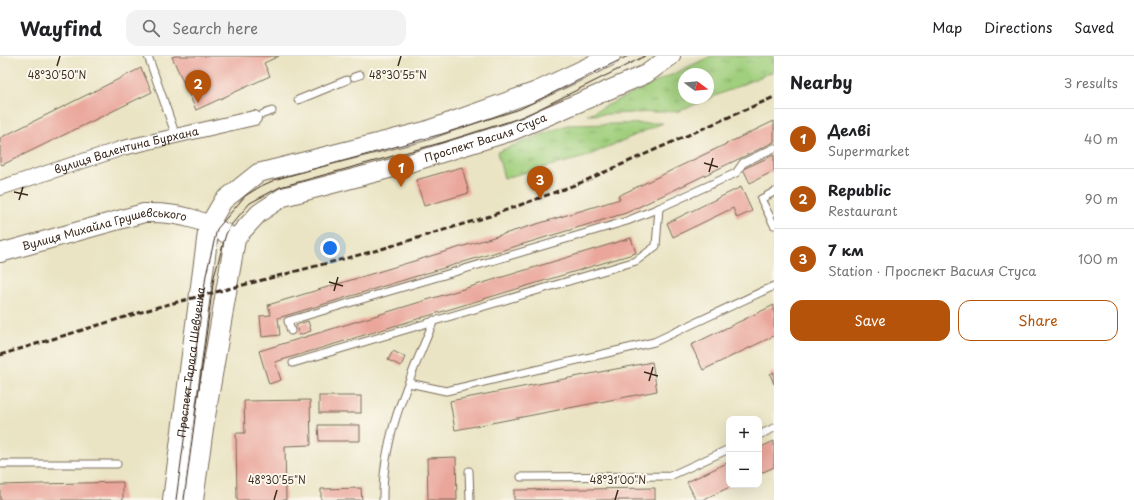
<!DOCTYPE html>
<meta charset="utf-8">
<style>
body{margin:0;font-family:"Playpen Sans",sans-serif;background:#f2f2f2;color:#202124}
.controls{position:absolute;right:12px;bottom:12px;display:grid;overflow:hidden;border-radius:8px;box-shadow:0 4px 16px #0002}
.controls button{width:36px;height:36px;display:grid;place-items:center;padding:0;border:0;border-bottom:1px solid #e0e0e0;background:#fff;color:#202124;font:20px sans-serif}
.compass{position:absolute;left:678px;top:12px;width:36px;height:36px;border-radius:50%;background:#fff;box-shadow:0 4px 16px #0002;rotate:106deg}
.you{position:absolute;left:330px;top:192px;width:14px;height:14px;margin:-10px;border:3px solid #fff;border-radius:50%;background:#1a73e8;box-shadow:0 0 0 6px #1a73e833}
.badge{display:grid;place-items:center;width:26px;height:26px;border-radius:50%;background:#b45309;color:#fff;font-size:13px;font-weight:700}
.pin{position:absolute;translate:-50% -33px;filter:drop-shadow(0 1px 2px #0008)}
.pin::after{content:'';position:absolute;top:21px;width:14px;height:12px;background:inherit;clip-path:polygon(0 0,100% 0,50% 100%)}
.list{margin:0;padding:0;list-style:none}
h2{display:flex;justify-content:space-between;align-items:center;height:52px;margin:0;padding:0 16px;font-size:17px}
h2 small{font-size:13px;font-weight:400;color:#757577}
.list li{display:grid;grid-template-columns:26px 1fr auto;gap:12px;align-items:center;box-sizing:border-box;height:60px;padding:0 16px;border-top:1px solid #e0e0e0}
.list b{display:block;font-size:15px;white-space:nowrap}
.list p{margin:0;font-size:13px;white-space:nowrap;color:#757577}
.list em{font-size:13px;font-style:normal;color:#757577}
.actions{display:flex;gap:8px;padding:12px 16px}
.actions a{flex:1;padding:9px 0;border:1px solid #b45309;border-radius:12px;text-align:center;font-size:14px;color:#b45309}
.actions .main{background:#b45309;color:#fff}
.icon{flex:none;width:22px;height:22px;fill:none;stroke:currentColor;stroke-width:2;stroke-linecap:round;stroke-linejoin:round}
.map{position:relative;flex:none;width:774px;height:444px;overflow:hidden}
header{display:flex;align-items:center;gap:24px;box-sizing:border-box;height:56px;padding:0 20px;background:#fff;border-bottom:1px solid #e0e0e0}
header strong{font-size:19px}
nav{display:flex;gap:22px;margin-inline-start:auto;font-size:14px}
.search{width:280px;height:36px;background:#f2f2f2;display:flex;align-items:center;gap:10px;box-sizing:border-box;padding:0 14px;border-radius:12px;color:#757577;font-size:15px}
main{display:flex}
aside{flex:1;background:#fff}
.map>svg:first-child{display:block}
.grass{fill:url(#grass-tufts);stroke:#6e7c4e;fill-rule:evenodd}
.building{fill:#eaa69b}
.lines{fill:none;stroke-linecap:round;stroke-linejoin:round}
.service-casing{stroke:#786b58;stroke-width:9}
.minor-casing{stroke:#786b58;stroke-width:16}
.tertiary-casing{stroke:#786b58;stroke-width:20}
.secondary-casing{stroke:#786b58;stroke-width:22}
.service{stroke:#fff;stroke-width:7}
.minor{stroke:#fff;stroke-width:14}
.tertiary{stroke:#fff;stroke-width:18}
.secondary{stroke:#fff;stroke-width:20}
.tram{stroke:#3b2a1e;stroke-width:1}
.rail{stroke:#3b2a1e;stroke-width:3;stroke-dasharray:6 3;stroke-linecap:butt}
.ticks{fill:none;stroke:#3b2a1e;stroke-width:1.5}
.labels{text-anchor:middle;stroke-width:4;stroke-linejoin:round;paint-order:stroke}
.street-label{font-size:11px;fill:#3b2a1e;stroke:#fbf7ec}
.ticks-label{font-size:10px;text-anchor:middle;fill:#3b2a1e;stroke:#fbf7ec;stroke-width:4;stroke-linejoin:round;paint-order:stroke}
</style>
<header>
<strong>Wayfind</strong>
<div class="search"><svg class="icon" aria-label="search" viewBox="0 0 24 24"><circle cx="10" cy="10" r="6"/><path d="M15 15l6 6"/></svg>Search here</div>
<nav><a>Map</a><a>Directions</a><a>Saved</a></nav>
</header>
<main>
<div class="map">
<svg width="774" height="444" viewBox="0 0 774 444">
<defs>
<pattern id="grass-tufts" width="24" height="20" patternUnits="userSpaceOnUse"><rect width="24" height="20" fill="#a0cf7d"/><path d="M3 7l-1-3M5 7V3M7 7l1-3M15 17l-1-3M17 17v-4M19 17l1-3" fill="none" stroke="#84a866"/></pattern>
</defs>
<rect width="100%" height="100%" fill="#fbf7ec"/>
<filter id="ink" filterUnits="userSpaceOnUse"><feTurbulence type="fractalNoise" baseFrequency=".025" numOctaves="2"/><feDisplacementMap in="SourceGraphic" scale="8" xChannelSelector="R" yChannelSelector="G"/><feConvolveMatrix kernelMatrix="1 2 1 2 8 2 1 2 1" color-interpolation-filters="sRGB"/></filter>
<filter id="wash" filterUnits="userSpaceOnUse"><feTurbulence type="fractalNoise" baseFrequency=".012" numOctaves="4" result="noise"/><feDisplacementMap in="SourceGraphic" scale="16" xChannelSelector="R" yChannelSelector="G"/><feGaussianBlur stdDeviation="0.9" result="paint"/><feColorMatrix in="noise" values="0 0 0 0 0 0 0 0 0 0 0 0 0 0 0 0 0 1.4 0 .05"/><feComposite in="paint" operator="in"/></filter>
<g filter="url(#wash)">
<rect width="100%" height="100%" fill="#eae4c4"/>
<g class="grass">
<path d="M711,0h63v15l-94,40 -93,4zM684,18h24v24h-24z"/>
<path d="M663,67l-78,34 -81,21 -7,-26 70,-27z"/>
</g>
<g id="blocks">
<g class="building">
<path d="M175,0h104l-15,7 6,13 -74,34 -24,-53z"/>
<path d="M141,12l11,24 -150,73 -2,-3v-24z"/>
<path d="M774,65v21l-148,71 -348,105 2,17 -18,2 -2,-21 11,-1 -3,-10 352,-106 -2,-3z"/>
<path d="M774,99v16l-24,12 -7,-14z"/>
<path d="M462,111l7,26 -45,13 -8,-26z"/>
<path d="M741,131l11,24 -15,7 -4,-10 -60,29 -6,-14z"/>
<path d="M631,182l5,15 -361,109 6,18 -12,4 -10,-33z"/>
<path d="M774,249v31l-71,34 -12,-25z"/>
<path d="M308,265l3,10 -12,4 -3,-10z"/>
<path d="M393,295l12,6 -4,9 -13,-6z"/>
<path d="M652,306l5,29 -202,39 -5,-29z"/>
<path d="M774,316v12l-4,-10z"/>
<rect x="319" y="340" width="42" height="17"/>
<path d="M310,344l1,45 -26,1 1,54h-49l-1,-67h9l-1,-32z"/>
<path d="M318,369h42v16h-41z"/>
<path d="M774,385v26l-15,7v-26z"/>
<path d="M456,401l1,43h-29l-1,-42z"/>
<path d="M729,406v23h5l-32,15h-6l-9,-18z"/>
<path d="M123,426v18h-123v-15z"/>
<path d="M361,432l1,12h-41v-11z"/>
<path d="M655,432v12h-141v-10z"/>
</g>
</g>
</g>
<g filter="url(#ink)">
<use href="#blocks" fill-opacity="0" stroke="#786b58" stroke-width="1"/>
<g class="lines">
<g class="service-casing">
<g id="service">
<path d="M148,0l28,80"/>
<path d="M354,21l6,-2"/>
<path d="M298,44l49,-20"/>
<path d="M263,58l9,-3"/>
<path d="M774,136l-13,7 13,26"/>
<path d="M291,275l-3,-10 339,-100 32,-13"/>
<path d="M293,307l343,-102 20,-15 3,-38 77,-35 7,-10 31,-15"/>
<path d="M409,327l37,8 208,-49 120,-56"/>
<path d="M759,379l15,-7"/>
<path d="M0,408h117"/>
<path d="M469,415l1,29"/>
<path d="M521,421l149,-1 59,-27"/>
<path d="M383,444c-1,-65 27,-121 51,-180"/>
</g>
</g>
<g class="minor-casing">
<g id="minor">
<path id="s1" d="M0,132l123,-40 131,-30"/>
</g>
</g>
<g class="tertiary-casing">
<g id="tertiary">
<path d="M209,169l14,-24 35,-28 167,-42 112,-40 74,-35"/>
<path id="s2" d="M0,197l144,-40c36,-1 61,7 91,26l24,-26 24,-16 117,-31 110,-34 136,-58 25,-18"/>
</g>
</g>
<g class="secondary-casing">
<g id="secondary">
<path id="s3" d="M173,444l36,-275"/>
<path d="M193,444l10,-72 32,-189"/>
</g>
</g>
<use href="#service" class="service"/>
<use href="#minor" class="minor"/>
<use href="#tertiary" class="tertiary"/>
<use href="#secondary" class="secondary"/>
<g class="tram">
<path d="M176,444l30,-225 11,-46 28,-33 16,-10 16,-7 165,-45 78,-25 108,-53"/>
<path d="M184,444l30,-223 12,-43 5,-9 19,-22 30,-16 164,-45 79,-25 122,-61"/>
</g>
<path class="rail" d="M0,299l158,-48 220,-57 112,-34 90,-33 194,-86"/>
</g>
</g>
<path class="ticks" d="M57,10l3,-10M398,10l3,-10M704,107l14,4M709,116l4,-14M14,136l14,3M19,144l4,-13M329,226l14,4M334,235l4,-14M644,316l14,4M649,325l4,-14M274,444l3,-10M615,444l3,-10"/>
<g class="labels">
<g class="street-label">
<text dy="4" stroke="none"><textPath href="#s2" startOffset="521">Проспект Василя Стуса</textPath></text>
<text dy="4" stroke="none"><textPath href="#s1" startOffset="132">вулиця Валентина Бурхана</textPath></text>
<text dy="4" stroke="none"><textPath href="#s2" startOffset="108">Вулиця Михайла Грушевського</textPath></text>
<text dy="4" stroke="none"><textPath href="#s3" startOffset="139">Проспект Тараса Шевченка</textPath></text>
</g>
</g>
<g class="ticks-label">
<text x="57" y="23">48°30'50"N</text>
<text x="398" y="23">48°30'55"N</text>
<text x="277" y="428">48°30'55"N</text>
<text x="618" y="428">48°31'00"N</text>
</g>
</svg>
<div class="controls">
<button>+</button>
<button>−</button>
</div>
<svg class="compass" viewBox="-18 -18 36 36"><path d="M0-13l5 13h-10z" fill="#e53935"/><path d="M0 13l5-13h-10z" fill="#757577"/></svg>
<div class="you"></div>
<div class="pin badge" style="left:401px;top:131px">1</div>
<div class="pin badge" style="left:198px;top:47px">2</div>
<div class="pin badge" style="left:540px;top:143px">3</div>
</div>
<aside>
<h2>Nearby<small>3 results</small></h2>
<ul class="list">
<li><span class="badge">1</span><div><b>Делві</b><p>Supermarket</p></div><em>40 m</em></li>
<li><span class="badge">2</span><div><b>Republic</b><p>Restaurant</p></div><em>90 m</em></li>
<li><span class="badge">3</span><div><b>7 км</b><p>Station · Проспект Василя Стуса</p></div><em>100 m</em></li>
</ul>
<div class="actions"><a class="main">Save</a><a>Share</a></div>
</aside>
</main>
